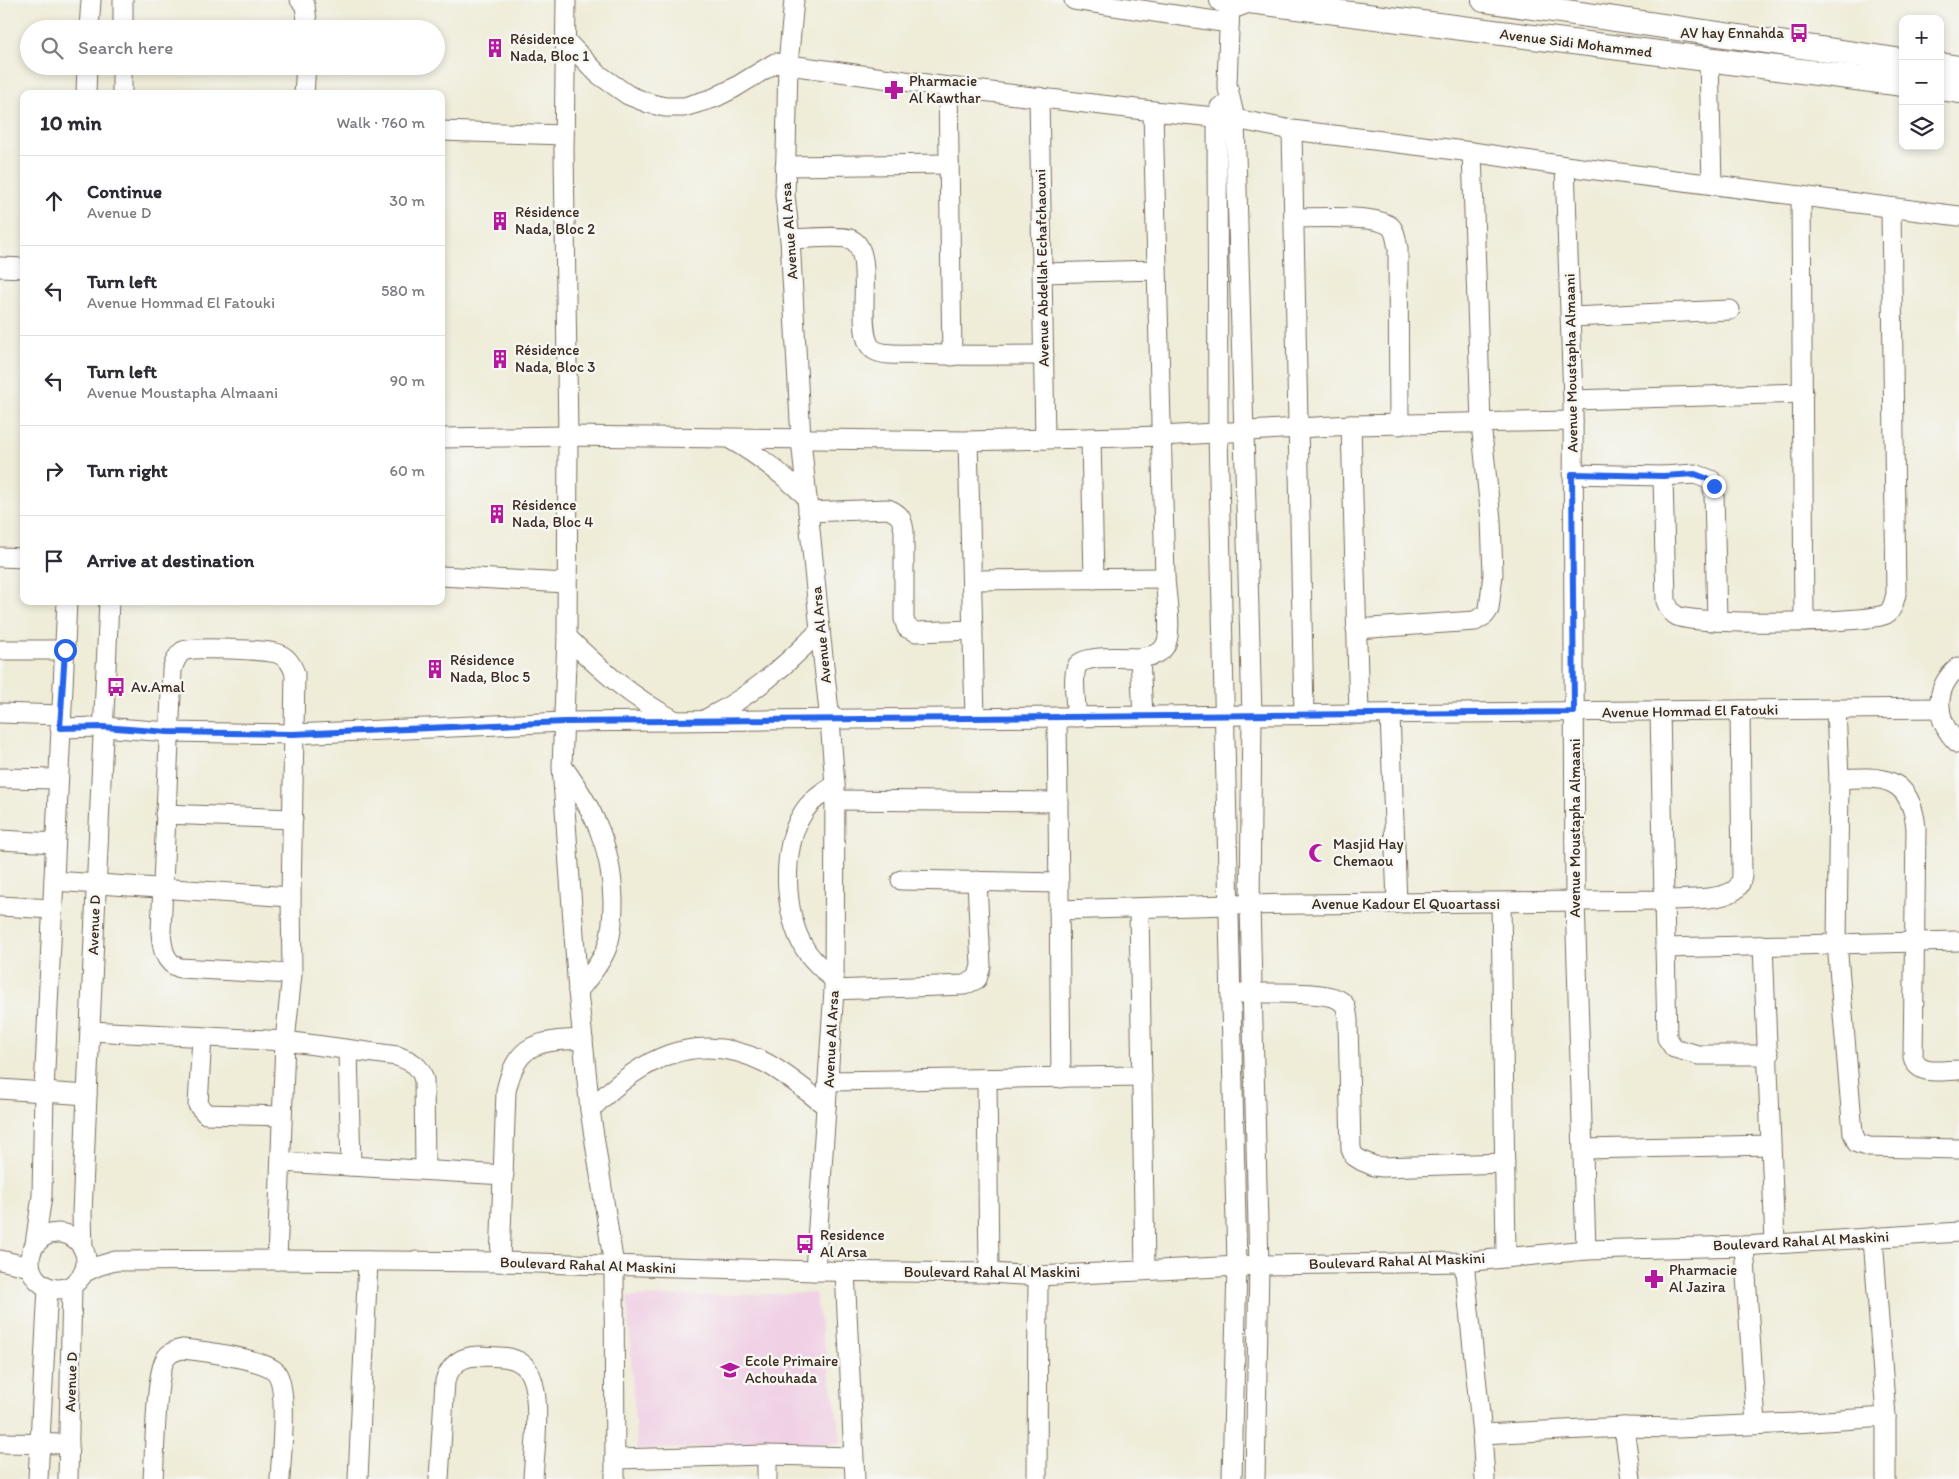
<!DOCTYPE html>
<meta charset="utf-8">
<style>
body{margin:0;font-family:Itim,sans-serif;background:#f2f2f3;color:#2b2b33}
.controls{position:absolute;right:15px;top:15px;display:grid;overflow:hidden;border-radius:10px;box-shadow:0 2px 8px #0003}
.controls button{width:45px;height:45px;display:grid;place-items:center;padding:0;border:0;border-bottom:1px solid #e1e1e2;background:#fff;color:#2b2b33;font:25px sans-serif}
.stop{position:absolute;width:15px;height:15px;margin:-11px;border:4px solid #2563eb;border-radius:50%;background:#fff}
.stop.end{background:#2563eb;border-color:#fff;box-shadow:0 1px 5px #0008}
.list{margin:0;padding:0;list-style:none}
h2{display:flex;justify-content:space-between;align-items:center;height:65px;margin:0;padding:0 20px;font-size:21px}
h2 small{font-size:16px;font-weight:400;color:#7c7c81}
.list li{display:grid;grid-template-columns:32px 1fr auto;gap:15px;align-items:center;box-sizing:border-box;height:90px;padding:0 20px;border-top:1px solid #e1e1e2}
.list b{display:block;font-size:19px;white-space:nowrap}
.list p{margin:0;font-size:16px;white-space:nowrap;color:#7c7c81}
.list em{font-size:16px;font-style:normal;color:#7c7c81}
.icon{flex:none;width:28px;height:28px;fill:none;stroke:currentColor;stroke-width:2;stroke-linecap:round;stroke-linejoin:round}
.map{position:relative;flex:none;width:1959px;height:1479px;overflow:hidden}
.search{position:absolute;background:#fff;box-shadow:0 2px 8px #0003;left:20px;top:20px;width:425px;height:55px;display:flex;align-items:center;gap:12px;box-sizing:border-box;padding:0 18px;border-radius:28px;color:#7c7c81;font-size:19px}
.panel{position:absolute;background:#fff;box-shadow:0 2px 8px #0003;left:20px;top:90px;width:425px;height:515px;border-radius:10px}
.map>svg:first-child{display:block}
.built{fill:#f0d0e5}
.lines{fill:none;stroke-linecap:round;stroke-linejoin:round}
.minor-casing{stroke:#7a6e5f;stroke-width:21}
.major-casing{stroke:#7a6e5f;stroke-width:26}
.minor{stroke:#fff;stroke-width:19}
.major{stroke:#fff;stroke-width:24}
.route{stroke:#2563eb;stroke-width:6}
.labels{text-anchor:middle;stroke-width:5;stroke-linejoin:round;paint-order:stroke}
.poi-label{font-size:15px;fill:#3b2a1e;stroke:#f6f6f2;text-anchor:start}
.street-label{font-size:15px;fill:#3b2a1e;stroke:#f6f6f2}
</style>
<div class="map">
<svg width="1959" height="1479" viewBox="0 0 1959 1479">
<rect width="100%" height="100%" fill="#f6f6f2"/>
<filter id="ink" filterUnits="userSpaceOnUse"><feTurbulence type="fractalNoise" baseFrequency=".02" numOctaves="2"/><feDisplacementMap in="SourceGraphic" scale="10" xChannelSelector="R" yChannelSelector="G"/><feConvolveMatrix kernelMatrix="1 2 1 2 8 2 1 2 1" color-interpolation-filters="sRGB"/></filter>
<filter id="wash" filterUnits="userSpaceOnUse"><feTurbulence type="fractalNoise" baseFrequency=".0096" numOctaves="4" result="noise"/><feDisplacementMap in="SourceGraphic" scale="20" xChannelSelector="R" yChannelSelector="G"/><feGaussianBlur stdDeviation="1.12" result="paint"/><feColorMatrix in="noise" values="0 0 0 0 0 0 0 0 0 0 0 0 0 0 0 0 0 1.4 0 .05"/><feComposite in="paint" operator="in"/></filter>
<g filter="url(#wash)">
<rect width="100%" height="100%" fill="#efecd8"/>
<path class="built" d="M815,1293l27,150 -205,7 -10,-153z"/>
</g>
<g filter="url(#ink)">
<g class="lines">
<g class="minor-casing">
<g id="minor">
<path d="M300,0l5,5 3,24"/>
<path d="M566,0l-2,151 4,285 -1,201 -5,130 16,224 12,119 24,156 1,213"/>
<path d="M794,0l-6,64 -3,132 5,43 11,200 19,191 10,90 5,65 -1,205 -19,281"/>
<path d="M1074,0l155,23"/>
<path d="M1230,3l-3,81 8,35 17,596 -2,190 9,360 -4,214"/>
<path d="M89,29l2,-29"/>
<path d="M123,29v-29"/>
<path d="M565,40l33,34 30,21 20,8 17,4h19l30,-9 20,-10 41,-25 173,24 205,24 82,8 57,11 180,22 93,14 394,50"/>
<path d="M1709,60l3,124"/>
<path d="M948,87l4,269"/>
<path d="M86,94l1,-28"/>
<path d="M122,94v-28"/>
<path d="M304,94l2,-28"/>
<path d="M1039,97l6,342"/>
<path d="M1220,107l-3,11 1,315 19,833 -5,213"/>
<path d="M1292,130l12,585"/>
<path d="M441,131l123,4"/>
<path d="M785,166l164,-2"/>
<path d="M1565,166l8,234 2,501 11,349"/>
<path d="M1801,196l3,426"/>
<path d="M1294,218c20,0 81,-4 96,8 6,5 6,15 8,22l1,177"/>
<path d="M790,239c14,0 48,-4 60,0 29,10 1,96 24,111 10,6 28,4 41,4 43,2 86,1 129,1"/>
<path d="M0,267l24,1"/>
<path d="M1042,273l115,-3"/>
<path d="M1571,317l159,-7"/>
<path d="M1573,400l230,-7"/>
<path d="M1351,425l8,289"/>
<path d="M441,438l127,-2 400,5 194,-5 189,-11 222,-4"/>
<path d="M1091,438l3,141"/>
<path d="M730,439c29,16 53,36 77,58"/>
<path d="M968,441l7,277"/>
<path d="M1572,474l91,2 32,-2 16,6 3,13 3,128"/>
<path d="M1663,476l3,125c2,6 5,12 11,15 21,9 189,8 209,-2 7,-4 8,-13 10,-20l-5,-386"/>
<path d="M808,512l80,-3c12,5 14,9 16,22v88l3,9 9,4 57,-2"/>
<path d="M0,557l24,1"/>
<path d="M441,576l125,7"/>
<path d="M972,580l193,-2"/>
<path d="M1356,629l119,-8 10,-6 4,-6 4,-35 -2,-54 -10,-97 -9,-271"/>
<path d="M567,637c34,33 64,60 107,83"/>
<path d="M0,650h65"/>
<path d="M1959,667c-27,21 -24,55 0,77"/>
<path d="M1836,709l3,70 -2,164 16,190 4,10 12,4 90,2"/>
<path d="M1660,711l7,327 7,10 24,7h71"/>
<path d="M0,713l61,2"/>
<path d="M1390,714l7,189"/>
<path d="M1143,716l-3,-58c10,-2 20,-3 25,-12 8,-13 1,-51 0,-68l-12,-467"/>
<path d="M1057,717l4,361"/>
<path d="M1077,717c-1,-11 -5,-41 0,-51 6,-12 50,-8 63,-8"/>
<path d="M706,719c44,-22 80,-53 114,-89"/>
<path d="M60,728l43,-1 65,5 125,2 271,-12 1376,-14"/>
<path d="M563,767c31,43 49,80 50,134 0,17 -1,34 -7,49 -7,16 -18,28 -28,41"/>
<path d="M0,778l58,1"/>
<path d="M1839,779c44,-3 72,-3 77,49l-3,229c5,20 30,13 46,13"/>
<path d="M835,800l223,2"/>
<path d="M165,814l128,5"/>
<path d="M0,840l55,3"/>
<path d="M901,880l158,3"/>
<path d="M54,881l237,16"/>
<path d="M1501,903l5,353"/>
<path d="M0,906l52,3"/>
<path d="M1139,908l6,361"/>
<path d="M1059,910l170,-5 434,-5c19,-1 57,1 72,-10 5,-4 6,-8 7,-14l-2,-166"/>
<path d="M1763,945l12,298"/>
<path d="M1665,948l294,-7"/>
<path d="M834,980c-10,-10 -22,-19 -29,-31 -22,-34 -24,-103 -2,-136 7,-12 20,-20 32,-28"/>
<path d="M834,990l130,-5 13,-6 4,-13 -4,-85"/>
<path d="M1240,993c21,1 89,-4 102,9 5,4 5,12 6,18l3,129 3,7 8,5 12,5 9,1 122,-4"/>
<path d="M90,1031l195,10 112,15c14,5 23,9 27,24l1,90"/>
<path d="M202,1037l-4,68 8,9 76,2"/>
<path d="M348,1051l3,115"/>
<path d="M987,1079l2,194"/>
<path d="M829,1081l313,-5"/>
<path d="M0,1089l87,6"/>
<path d="M590,1110c49,-50 105,-82 174,-48 22,11 42,29 62,44"/>
<path d="M1584,1149l187,-4"/>
<path d="M281,1162l223,13"/>
<circle cx="58" cy="1261" r="28"/>
<path d="M1873,1237l13,180v62"/>
<path d="M35,1244l7,-48 2,-105 23,-490"/>
<path d="M1744,1246l12,178"/>
<path d="M83,1249l-1,-35 5,-119 22,-494"/>
<path d="M0,1260l30,7"/>
<path d="M277,1260l8,-219 7,-67 -1,-77 4,-223c-3,-10 -7,-16 -16,-20 -9,-4 -88,-8 -96,-3 -6,4 -9,12 -11,19l-11,262c1,15 3,31 19,36l112,6"/>
<path d="M500,1262l6,-171c11,-49 32,-50 77,-52"/>
<path d="M1464,1262l18,172 3,45"/>
<path d="M845,1271l10,208"/>
<path d="M83,1273l15,-7 17,-5 162,-1 223,2 315,9 174,2 49,3 221,-11 205,-3 122,-12 158,-4 215,-14"/>
<path d="M1624,1427l7,52"/>
<path d="M1482,1434l142,-7 53,1 118,-5 91,-6"/>
<path d="M0,1443l69,1"/>
<path d="M615,1459l152,-4 86,2"/>
<path d="M38,1479l10,-192"/>
<path d="M68,1479l4,-194"/>
<path d="M153,1479c2,-23 2,-106 13,-121 4,-6 10,-8 17,-9 18,2 82,10 93,23 13,16 5,85 4,107"/>
<path d="M358,1479l10,-218"/>
<path d="M439,1479l6,-98c6,-17 16,-25 34,-25 14,1 30,-1 42,7 25,16 13,89 12,116"/>
<path d="M767,1479v-24"/>
<path d="M1037,1479l1,-203"/>
</g>
</g>
<g class="major-casing">
<g id="major">
<path d="M1222,0l14,5 13,-5"/>
<path d="M1484,0l419,61"/>
<path d="M1249,1l654,83"/>
<path d="M1940,65l19,3"/>
<path d="M1940,88l19,3"/>
</g>
</g>
<use href="#minor" class="minor"/>
<use href="#major" class="major"/>
</g>
</g>
<g class="lines" filter="url(#ink)">
<path class="route" d="M65,650l-5,78 43,-1 65,5 125,2 271,-12 1010,-10 -2,-238 91,2 32,-2 16,6 3,6"/>
</g>
<defs>
<g id="bus-bare" transform="scale(1.5)"><path d="M-5-6H5V4H4V6H2V4H-2V6H-4V4H-5ZM-3.5-4V0h7V-4ZM-3.5 1.2v1.5H-2V1.2ZM2 1.2v1.5H3.5V1.2Z" fill="#b5179e" stroke="#f6f6f2" stroke-width="2.5" paint-order="stroke"/></g>
<g id="building-bare" transform="scale(1.5)"><path d="M-4-6H4V6H1V3H-1V6H-4ZM-2.5-4.3h1.7v1.8h-1.7ZM.8-4.3h1.7v1.8H.8ZM-2.5-1h1.7V.8h-1.7ZM.8-1h1.7V.8H.8Z" fill="#b5179e" stroke="#f6f6f2" stroke-width="2.5" paint-order="stroke"/></g>
<g id="pharmacy-bare" transform="scale(1.5)"><path d="M-2-6h4v4h4v4h-4v4h-4v-4h-4v-4h4Z" fill="#b5179e" stroke="#f6f6f2" stroke-width="2.5" paint-order="stroke"/></g>
<g id="mosque-bare" transform="scale(1.5)"><path d="M3.5-4.9A6 6 0 1 0 3.5 4.9A5 5 0 1 1 3.5-4.9Z" fill="#b5179e" stroke="#f6f6f2" stroke-width="2.5" paint-order="stroke"/></g>
<g id="school-bare" transform="scale(1.5)"><path d="M0-5L7-2L0 1L-7-2ZM-4 1L0 2.5L4 1V4Q0 6-4 4Z" fill="#b5179e" stroke="#f6f6f2" stroke-width="2.5" paint-order="stroke"/></g>
</defs>
<g fill-rule="evenodd">
<use href="#bus-bare" x="1799" y="33"/>
<use href="#building-bare" x="495" y="48"/>
<use href="#pharmacy-bare" x="894" y="90"/>
<use href="#building-bare" x="500" y="221"/>
<use href="#building-bare" x="500" y="359"/>
<use href="#building-bare" x="497" y="514"/>
<use href="#building-bare" x="435" y="669"/>
<use href="#bus-bare" x="116" y="687"/>
<use href="#mosque-bare" x="1318" y="853"/>
<use href="#bus-bare" x="805" y="1244"/>
<use href="#pharmacy-bare" x="1654" y="1279"/>
<use href="#school-bare" x="730" y="1370"/>
</g>
<g class="labels">
<g class="poi-label">
<text x="1784" y="38" text-anchor="end">AV hay Ennahda</text>
<text x="510" y="44">Résidence<tspan x="510" dy="17">Nada, Bloc 1</tspan></text>
<text x="909" y="86">Pharmacie<tspan x="909" dy="17">Al Kawthar</tspan></text>
<text x="515" y="217">Résidence<tspan x="515" dy="17">Nada, Bloc 2</tspan></text>
<text x="515" y="355">Résidence<tspan x="515" dy="17">Nada, Bloc 3</tspan></text>
<text x="512" y="510">Résidence<tspan x="512" dy="17">Nada, Bloc 4</tspan></text>
<text x="450" y="665">Résidence<tspan x="450" dy="17">Nada, Bloc 5</tspan></text>
<text x="131" y="692">Av.Amal</text>
<text x="1333" y="849">Masjid Hay<tspan x="1333" dy="17">Chemaou</tspan></text>
<text x="820" y="1240">Residence<tspan x="820" dy="17">Al Arsa</tspan></text>
<text x="1669" y="1275">Pharmacie<tspan x="1669" dy="17">Al Jazira</tspan></text>
<text x="745" y="1366">Ecole Primaire<tspan x="745" dy="17">Achouhada</tspan></text>
</g>
<g class="street-label">
<text transform="translate(1576 43) rotate(7)" y="5">Avenue Sidi Mohammed</text>
<text transform="translate(789 231) rotate(-94)" y="5">Avenue Al Arsa</text>
<text transform="translate(1042 268) rotate(-91)" y="5">Avenue Abdellah Echafchaouni</text>
<text transform="translate(1571 363) rotate(-91)" y="5">Avenue Moustapha Almaani</text>
<text transform="translate(821 635) rotate(-96)" y="5">Avenue Al Arsa</text>
<text transform="translate(1690 711) rotate(-1)" y="5">Avenue Hommad El Fatouki</text>
<text transform="translate(1575 828) rotate(-90)" y="5">Avenue Moustapha Almaani</text>
<text x="1406" y="909">Avenue Kadour El Quoartassi</text>
<text transform="translate(94 925) rotate(-88)" y="5">Avenue D</text>
<text transform="translate(831 1039) rotate(-87)" y="5">Avenue Al Arsa</text>
<text transform="translate(1801 1241) rotate(-3)" y="5">Boulevard Rahal Al Maskini</text>
<text transform="translate(1397 1261) rotate(-2)" y="5">Boulevard Rahal Al Maskini</text>
<text transform="translate(588 1265) rotate(2)" y="5">Boulevard Rahal Al Maskini</text>
<text x="992" y="1277">Boulevard Rahal Al Maskini</text>
<text transform="translate(71 1382) rotate(-88)" y="5">Avenue D</text>
</g>
</g>
</svg>
<div class="controls">
<button>+</button>
<button>−</button>
<button><svg class="icon" aria-label="layers" viewBox="0 0 24 24"><path d="M12 4l9 5-9 5-9-5zM3 14l9 5 9-5"/></svg></button>
</div>
<div class="stop" style="left:65px;top:650px"></div>
<div class="stop end" style="left:1714px;top:486px"></div>
<div class="search"><svg class="icon" aria-label="search" viewBox="0 0 24 24"><circle cx="10" cy="10" r="6"/><path d="M15 15l6 6"/></svg>Search here</div>
<section class="panel">
<h2>10 min<small>Walk · 760 m</small></h2>
<ul class="list">
<li><svg class="icon" aria-label="ahead" viewBox="0 0 24 24"><path d="M12 20V5M6 11l6-6 6 6"/></svg><div><b>Continue</b><p>Avenue D</p></div><em>30 m</em></li>
<li><svg class="icon" aria-label="left" viewBox="0 0 24 24"><path d="M17 20v-9H6M10 6l-5 5 5 5"/></svg><div><b>Turn left</b><p>Avenue Hommad El Fatouki</p></div><em>580 m</em></li>
<li><svg class="icon" aria-label="left" viewBox="0 0 24 24"><path d="M17 20v-9H6M10 6l-5 5 5 5"/></svg><div><b>Turn left</b><p>Avenue Moustapha Almaani</p></div><em>90 m</em></li>
<li><svg class="icon" aria-label="right" viewBox="0 0 24 24"><path d="M7 20v-9h11M14 6l5 5-5 5"/></svg><div><b>Turn right</b></div><em>60 m</em></li>
<li><svg class="icon" aria-label="arrive" viewBox="0 0 24 24"><path d="M6 21V4h12l-3 4 3 4H6"/></svg><div><b>Arrive at destination</b></div></li>
</ul>
</section>
</div>
